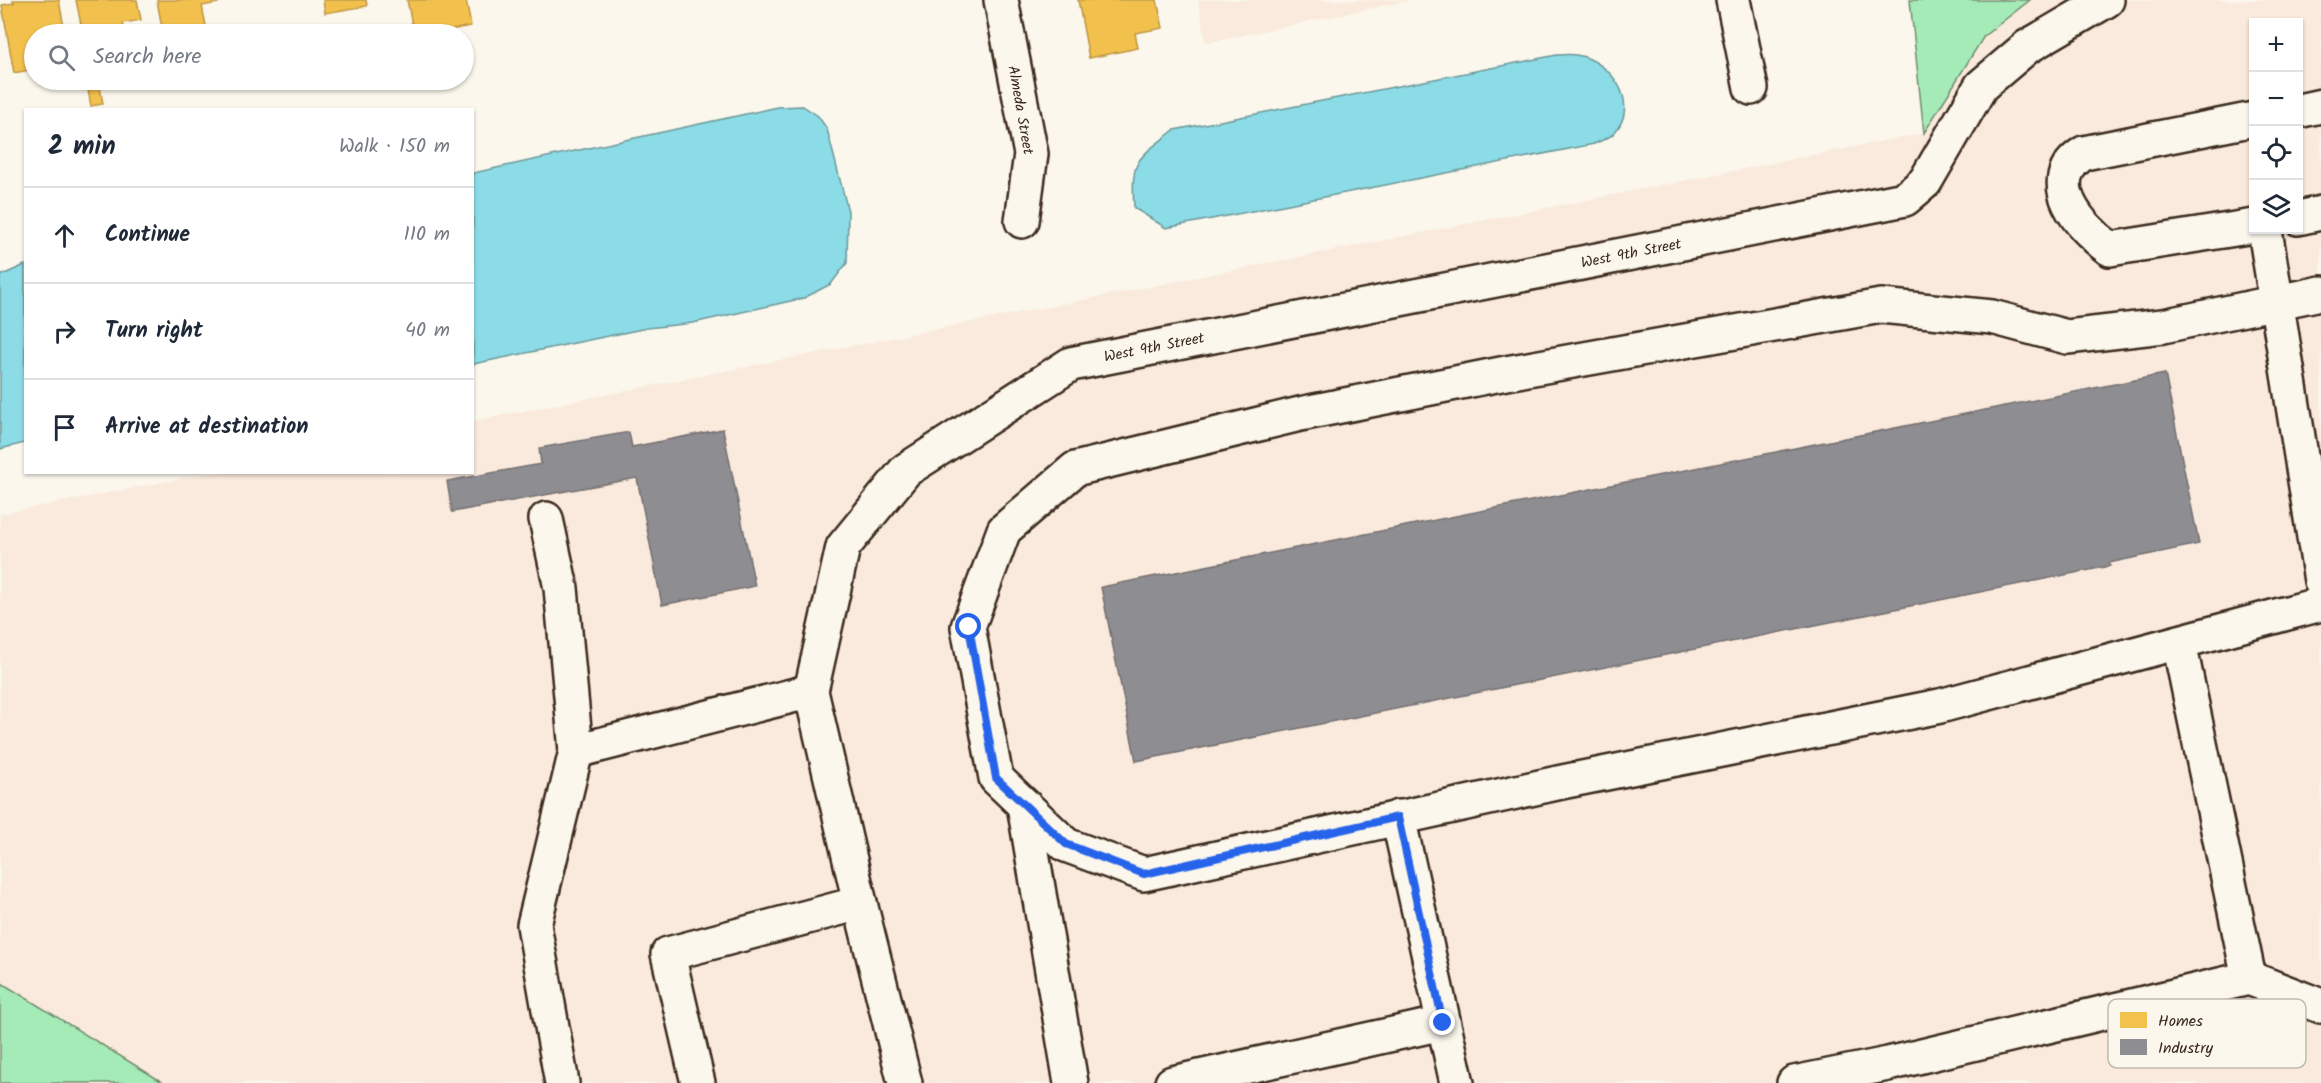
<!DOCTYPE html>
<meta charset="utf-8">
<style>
body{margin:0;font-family:Kalam,sans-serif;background:#f6f6f7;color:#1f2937}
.controls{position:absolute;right:18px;top:18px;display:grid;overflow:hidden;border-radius:0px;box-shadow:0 2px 4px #0004}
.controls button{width:54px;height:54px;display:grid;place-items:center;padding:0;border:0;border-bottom:2px solid #e0e1e3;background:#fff;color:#1f2937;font:30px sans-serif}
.stop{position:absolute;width:18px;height:18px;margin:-14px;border:4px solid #2563eb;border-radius:50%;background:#fff}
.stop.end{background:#2563eb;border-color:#fff;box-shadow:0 2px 6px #0008}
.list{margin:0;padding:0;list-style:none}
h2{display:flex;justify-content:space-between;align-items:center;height:78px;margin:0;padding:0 24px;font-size:26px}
h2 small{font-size:20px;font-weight:400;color:#747a83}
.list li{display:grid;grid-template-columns:39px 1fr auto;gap:18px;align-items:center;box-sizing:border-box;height:96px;padding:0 24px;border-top:2px solid #e0e1e3}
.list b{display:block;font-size:22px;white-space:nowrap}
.list em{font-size:20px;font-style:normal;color:#747a83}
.icon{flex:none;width:33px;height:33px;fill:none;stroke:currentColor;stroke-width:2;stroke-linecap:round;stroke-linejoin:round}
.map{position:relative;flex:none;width:2321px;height:1083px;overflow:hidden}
.search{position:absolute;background:#fff;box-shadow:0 2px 4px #0004;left:24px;top:24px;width:450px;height:66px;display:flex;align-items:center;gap:15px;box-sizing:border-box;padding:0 21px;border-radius:33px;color:#747a83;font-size:22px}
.panel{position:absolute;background:#fff;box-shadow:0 2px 4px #0004;left:24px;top:108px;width:450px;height:366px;border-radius:0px}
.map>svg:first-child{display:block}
.built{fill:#faeadd;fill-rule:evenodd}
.green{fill:#a4ebb8;stroke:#708a6b;stroke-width:1.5}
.water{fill:#8bdce6;stroke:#6b9596;stroke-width:1.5}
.homes{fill:#f2c14e;stroke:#bb9440;stroke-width:1.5}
.industry{fill:#8d8d92;stroke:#746f6f;stroke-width:1.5}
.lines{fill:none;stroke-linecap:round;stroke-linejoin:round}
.minor-casing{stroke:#3b2a1e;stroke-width:38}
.minor{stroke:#fbf7ec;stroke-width:33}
.route{stroke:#2563eb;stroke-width:8}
.labels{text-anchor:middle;stroke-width:6;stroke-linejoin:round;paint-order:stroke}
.street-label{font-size:15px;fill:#3b2a1e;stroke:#fbf7ec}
.key{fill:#fbf7ec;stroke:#c1baae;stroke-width:1.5}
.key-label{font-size:16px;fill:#3b2a1e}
</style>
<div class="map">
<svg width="2321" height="1083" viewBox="0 0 2321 1083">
<rect width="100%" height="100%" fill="#fbf7ec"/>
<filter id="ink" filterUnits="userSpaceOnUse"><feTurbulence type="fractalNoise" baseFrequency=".0167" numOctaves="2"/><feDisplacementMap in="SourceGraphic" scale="12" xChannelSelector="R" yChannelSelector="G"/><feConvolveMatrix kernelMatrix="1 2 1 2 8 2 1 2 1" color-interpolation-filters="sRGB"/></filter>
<g filter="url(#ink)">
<g class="built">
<path d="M1198,0h214l-206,43z"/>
<path d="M2030,0h291v1083h-2157l-164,-101v-468l210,-41 262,-1 1,-51 1451,-288 60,-97zM2254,22h44v208h-44z"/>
</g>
<g class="green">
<path d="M1910,0h120l-46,36 -60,97z"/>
<path d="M0,982l164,101h-164z"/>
</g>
<g class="water">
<path d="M1557,55c6,0 13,-1 19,0 34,5 66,48 38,78 -4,5 -14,8 -20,11l-428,84 -32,-20c-3,-51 2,-47 40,-78z"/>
<path d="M803,106l15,10 9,13 21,82 -1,52 -16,21 -27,14 -111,25 -46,5 -174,36v-191l305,-66z"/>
<path d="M25,265v178l-25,6v-173z"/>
</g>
<g class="homes">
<path d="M13,0h46l6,33 -31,1v35l-20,4 -12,-68 12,-2z"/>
<path d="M76,0h61l4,20 -18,3 2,11h-42z"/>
<path d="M157,0h60l1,3 -16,3 5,25 -44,3z"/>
<path d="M323,0h43l1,6 -42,7z"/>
<path d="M407,0h59l5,26 -42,8h-15z"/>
<path d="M1078,0h79l6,28 -28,5 3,15 -49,10z"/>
<path d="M100,87l3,17 -12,2 -3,-16z"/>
</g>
<g class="industry">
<path d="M2165,374l34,170 -90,19 1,3 -974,195 -35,-174z"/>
<path d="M723,429l32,157 -93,19 -25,-127 -185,34 -5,-31 94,-17 -2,-16 90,-16 3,15z"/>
</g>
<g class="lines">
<g class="minor-casing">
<g id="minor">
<path d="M1001,0l30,154 -9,67"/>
<path d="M1733,0l18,88"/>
<path d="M2298,111l23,-5"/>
<path d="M2254,119l-170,34c-45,28 -3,75 26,96l144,-23"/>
<path d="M2298,218l23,-5"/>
<path d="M2265,230l56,351"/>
<path d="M2321,293l-158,33 -96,11 -75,-20 -111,-11 -375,67 -206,41 -225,55 -71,61 -36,97 28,151 70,67 78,29 418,-92 378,-76 381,-102"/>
<path d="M546,519l15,69 15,163 -42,174 28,158"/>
<path d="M2179,643l70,335"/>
<path d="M576,751l235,-60"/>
<path d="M1024,805l47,278"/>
<path d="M1398,817l59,266"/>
<path d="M698,1083l-30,-129 192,-51"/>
<path d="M905,1083l-45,-180 -49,-212 32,-144 63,-77 165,-106 834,-165 20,-17 56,-96 46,-39 80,-47"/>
<path d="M1172,1083l271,-60"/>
<path d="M1794,1083l94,-19 361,-86 72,28"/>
</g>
</g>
<use href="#minor" class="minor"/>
</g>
</g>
<g class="lines" filter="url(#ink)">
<path class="route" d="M969,627l27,151 70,66 78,30 254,-57 45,206"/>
</g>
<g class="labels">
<g class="street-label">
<text transform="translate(1021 110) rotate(80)" y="5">Almeda Street</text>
<text transform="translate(1631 253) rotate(-11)" y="5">West 9th Street</text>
<text transform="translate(1154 347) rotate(-11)" y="5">West 9th Street</text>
</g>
</g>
<rect x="2108" y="999" width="198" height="69" rx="9" class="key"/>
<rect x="2120" y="1012" width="27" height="16" fill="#f2c14e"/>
<rect x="2120" y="1039" width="27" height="16" fill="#8d8d92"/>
<g class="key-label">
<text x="2158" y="1026">Homes</text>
<text x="2158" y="1053">Industry</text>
</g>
</svg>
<div class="controls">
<button>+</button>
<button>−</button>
<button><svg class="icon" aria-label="locate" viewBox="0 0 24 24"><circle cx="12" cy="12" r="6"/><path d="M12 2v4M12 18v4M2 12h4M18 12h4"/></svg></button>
<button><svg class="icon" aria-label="layers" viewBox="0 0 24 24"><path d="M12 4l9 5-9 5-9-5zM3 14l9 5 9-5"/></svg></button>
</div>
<div class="stop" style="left:969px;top:627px"></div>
<div class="stop end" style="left:1443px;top:1023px"></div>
<div class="search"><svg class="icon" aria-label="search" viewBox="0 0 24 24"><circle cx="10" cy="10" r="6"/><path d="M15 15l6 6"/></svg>Search here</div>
<section class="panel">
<h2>2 min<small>Walk · 150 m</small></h2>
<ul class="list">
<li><svg class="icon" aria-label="ahead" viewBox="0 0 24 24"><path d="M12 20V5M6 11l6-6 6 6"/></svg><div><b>Continue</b></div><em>110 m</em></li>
<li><svg class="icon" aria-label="right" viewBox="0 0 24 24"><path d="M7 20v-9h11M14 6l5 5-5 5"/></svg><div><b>Turn right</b></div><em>40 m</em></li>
<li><svg class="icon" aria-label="arrive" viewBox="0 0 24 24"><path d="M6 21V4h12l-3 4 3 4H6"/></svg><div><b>Arrive at destination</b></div></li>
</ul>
</section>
</div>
